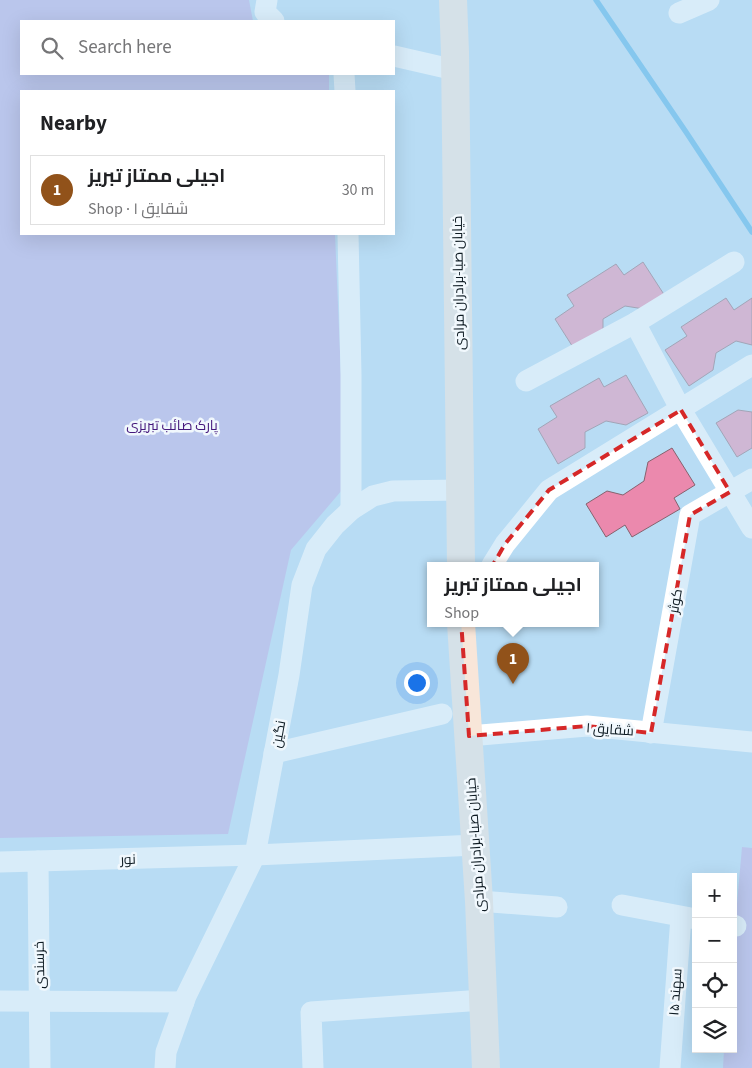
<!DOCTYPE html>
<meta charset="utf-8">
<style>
body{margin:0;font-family:"Source Sans 3",Cairo,sans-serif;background:#f2f2f2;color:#202124}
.controls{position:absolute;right:15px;bottom:15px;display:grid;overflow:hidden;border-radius:0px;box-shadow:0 5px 20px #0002}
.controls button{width:45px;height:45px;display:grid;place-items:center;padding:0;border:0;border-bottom:1px solid #e0e0e0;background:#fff;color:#202124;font:25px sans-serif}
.you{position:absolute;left:416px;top:682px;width:18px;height:18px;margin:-12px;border:4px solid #fff;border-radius:50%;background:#1a73e8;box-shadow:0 0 0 8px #1a73e833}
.badge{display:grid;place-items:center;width:32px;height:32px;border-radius:50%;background:#91521a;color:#fff;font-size:16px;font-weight:700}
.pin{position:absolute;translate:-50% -41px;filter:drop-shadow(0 1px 2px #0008)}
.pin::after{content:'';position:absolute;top:26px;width:18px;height:15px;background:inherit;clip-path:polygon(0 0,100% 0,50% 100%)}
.popup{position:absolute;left:427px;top:562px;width:172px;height:65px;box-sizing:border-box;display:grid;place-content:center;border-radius:0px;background:#fff;filter:drop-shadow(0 1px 4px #0005);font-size:16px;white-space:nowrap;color:#757577}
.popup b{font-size:19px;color:#202124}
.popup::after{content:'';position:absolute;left:50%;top:100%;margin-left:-10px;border:10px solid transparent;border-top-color:#fff}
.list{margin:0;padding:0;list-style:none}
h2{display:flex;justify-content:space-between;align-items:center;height:65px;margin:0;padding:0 20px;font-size:21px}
h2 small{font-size:16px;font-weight:400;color:#757577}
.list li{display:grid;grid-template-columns:32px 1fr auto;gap:15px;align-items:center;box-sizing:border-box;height:70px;margin:0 10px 10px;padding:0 10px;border:1px solid #e0e0e0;border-radius:0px}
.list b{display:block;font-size:19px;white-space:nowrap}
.list p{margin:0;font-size:16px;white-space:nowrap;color:#757577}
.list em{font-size:16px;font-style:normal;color:#757577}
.icon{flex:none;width:28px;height:28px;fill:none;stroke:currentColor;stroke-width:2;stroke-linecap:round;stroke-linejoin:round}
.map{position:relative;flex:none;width:752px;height:1068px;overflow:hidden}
.search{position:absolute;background:#fff;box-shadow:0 5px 20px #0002;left:20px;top:20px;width:375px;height:55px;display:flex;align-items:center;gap:12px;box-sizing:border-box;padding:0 18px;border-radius:0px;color:#757577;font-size:19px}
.panel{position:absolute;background:#fff;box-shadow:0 5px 20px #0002;left:20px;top:90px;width:375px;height:145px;border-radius:0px}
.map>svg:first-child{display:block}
.green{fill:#bcace3}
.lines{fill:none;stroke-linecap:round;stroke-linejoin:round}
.stream{stroke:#48ade7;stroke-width:5.5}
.building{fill:#eb89ad;stroke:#86626e}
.street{stroke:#fff;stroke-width:21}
.secondary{stroke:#f8e6d9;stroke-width:28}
.marked{fill:none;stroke:#d62828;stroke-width:4;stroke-dasharray:10 6;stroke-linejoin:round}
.labels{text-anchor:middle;stroke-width:5;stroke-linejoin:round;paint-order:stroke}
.street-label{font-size:14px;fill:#0e1b23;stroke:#f1f8fd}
.park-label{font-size:14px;fill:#45187c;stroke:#f1f8fd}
</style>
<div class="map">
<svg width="752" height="1068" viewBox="0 0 752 1068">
<rect width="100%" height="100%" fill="#b8dcf4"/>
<g class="green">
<path d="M0,0h249l4,21h-232v53h308v17h-308v143h314l9,212 4,37 -57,67 -63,284 -228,4z"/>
<path d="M742,847l10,1v220h-29l1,-19h9v-100z"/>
</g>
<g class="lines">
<path class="stream" d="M596,0l90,132 66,100"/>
</g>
<g class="building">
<path d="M643,262l22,34 -21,13 -19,-3 -22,13v16l-27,17 -21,-33 19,-13 -7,-11 49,-31 8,11z"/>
<path d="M726,298l8,12 18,-12v47l-16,-4 -20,12 -3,17 -24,16 -24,-36 22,-14 -6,-9z"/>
<path d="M626,375l22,38 -22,12 -20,-4 -21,11v16l-27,16 -20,-35 19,-12 -7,-11 49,-28 5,9z"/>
<path d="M738,410l14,2v36l-15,9 -21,-34z"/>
<path d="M672,448l23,37 -21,13 6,11 -48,28 -7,-12 -19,12 -20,-33 21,-13 16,4 21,-14 4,-19z"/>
</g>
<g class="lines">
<g class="street">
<path d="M267,0l-2,12 9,9"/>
<path d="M679,13l30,-13"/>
<path d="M394,56l61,14"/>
<path d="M344,74l1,17"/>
<path d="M348,234l3,141v135"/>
<path d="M635,323l46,87 71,118"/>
<path d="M526,381l109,-58 99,-61"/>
<path d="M492,565l13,-21 44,-54 203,-125"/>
<path d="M651,733l39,-218 62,-36"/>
<path d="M469,736l118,-10 165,16"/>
<path d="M274,753l168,-39"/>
<path d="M38,861l2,207"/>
<path d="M0,862l255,-7 221,-10"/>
<path d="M479,901l78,6"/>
<path d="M622,905l74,14"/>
<path d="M733,925l3,1"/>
<path d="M0,1001l184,1"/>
<path d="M165,1068l1,-16 20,-56 69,-141 34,-180 13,-90 14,-36 19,-24 16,-15 22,-14 20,-5 67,-1"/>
<path d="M313,1068l-2,-56 172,-12"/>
<path d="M670,1068l11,-151"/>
</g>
<g class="secondary">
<path d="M453,0l2,52 6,513"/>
<path d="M461,623l18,278 7,167"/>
</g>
</g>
<path d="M0 0H752V1068H0ZM681,410l49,82 -40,23 -39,218 -64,-7 -118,10 -8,-116 44,-76 44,-54z" fill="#b8dcf4" fill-opacity=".55" fill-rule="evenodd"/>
<path class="marked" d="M681,410l49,82 -40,23 -39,218 -64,-7 -118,10 -8,-116 44,-76 44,-54z"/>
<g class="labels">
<g class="street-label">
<text transform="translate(458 283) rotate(-91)" y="5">خیابان صبا-برادران مرادی</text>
<text transform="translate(675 601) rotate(-80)" y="5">کوثر</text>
<text transform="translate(610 729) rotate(4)" y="5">شقایق ۱</text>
<text transform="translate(278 734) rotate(-80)" y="5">نگین</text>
<text transform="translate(475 845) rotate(-94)" y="5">خیابان صبا-برادران مرادی</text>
<text transform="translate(128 859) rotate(-2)" y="5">نور</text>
<text transform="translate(39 965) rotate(-91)" y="5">خرسندی</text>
<text transform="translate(675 992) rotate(-86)" y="5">سهند ۱۵</text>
</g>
<g class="park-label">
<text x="172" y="430">پارک صائب تبریزی</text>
</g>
</g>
</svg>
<div class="controls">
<button>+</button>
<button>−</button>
<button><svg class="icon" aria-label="locate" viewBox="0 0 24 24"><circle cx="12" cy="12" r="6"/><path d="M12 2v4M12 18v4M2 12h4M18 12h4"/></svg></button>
<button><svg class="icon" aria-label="layers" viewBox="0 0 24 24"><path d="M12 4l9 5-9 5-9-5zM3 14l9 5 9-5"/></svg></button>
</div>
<div class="you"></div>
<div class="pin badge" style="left:513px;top:684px">1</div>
<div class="popup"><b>اجیلی ممتاز تبریز</b>Shop</div>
<div class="search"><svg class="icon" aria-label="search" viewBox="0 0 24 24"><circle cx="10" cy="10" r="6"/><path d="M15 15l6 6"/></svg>Search here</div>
<section class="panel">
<h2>Nearby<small></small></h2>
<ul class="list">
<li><span class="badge">1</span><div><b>اجیلی ممتاز تبریز</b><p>Shop · شقایق ۱</p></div><em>30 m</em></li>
</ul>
</section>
</div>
